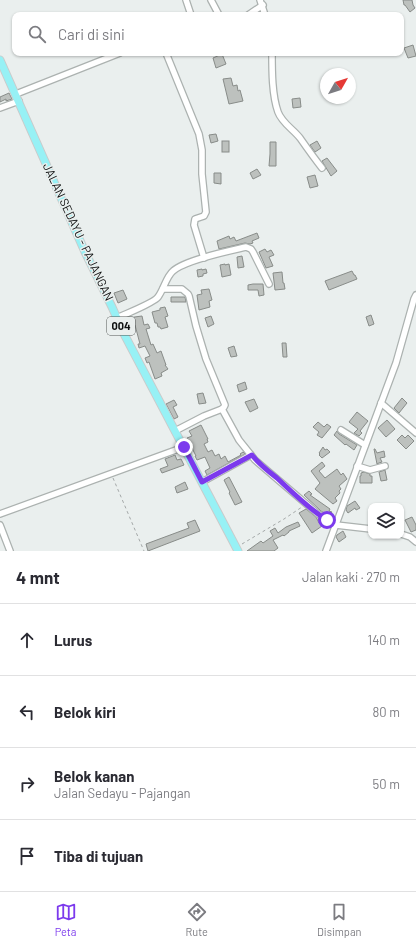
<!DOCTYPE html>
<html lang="id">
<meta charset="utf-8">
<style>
body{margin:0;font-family:Barlow,sans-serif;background:#f2f2f3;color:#2b2b33}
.controls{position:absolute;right:12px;bottom:12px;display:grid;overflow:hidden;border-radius:8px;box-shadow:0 1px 3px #0004}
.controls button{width:36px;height:36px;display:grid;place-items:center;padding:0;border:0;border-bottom:1px solid #e1e1e2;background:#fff;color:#2b2b33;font:20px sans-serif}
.compass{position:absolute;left:320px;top:68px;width:36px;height:36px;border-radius:50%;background:#fff;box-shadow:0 1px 3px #0004;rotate:51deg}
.stop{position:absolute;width:12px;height:12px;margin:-9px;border:3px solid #7c3aed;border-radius:50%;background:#fff}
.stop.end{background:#7c3aed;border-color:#fff;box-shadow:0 1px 4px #0008}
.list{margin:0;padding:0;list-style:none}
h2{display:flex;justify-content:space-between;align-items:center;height:52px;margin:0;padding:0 16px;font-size:17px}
h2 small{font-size:13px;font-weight:400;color:#7c7c81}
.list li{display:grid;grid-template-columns:26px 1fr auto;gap:12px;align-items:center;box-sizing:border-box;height:72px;padding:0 16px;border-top:1px solid #e1e1e2}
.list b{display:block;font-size:15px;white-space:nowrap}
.list p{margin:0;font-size:13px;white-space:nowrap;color:#7c7c81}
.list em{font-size:13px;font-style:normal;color:#7c7c81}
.icon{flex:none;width:22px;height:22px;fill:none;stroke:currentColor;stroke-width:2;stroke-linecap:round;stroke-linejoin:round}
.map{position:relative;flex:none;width:416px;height:551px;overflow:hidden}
.search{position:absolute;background:#fff;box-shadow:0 1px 3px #0004;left:12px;right:12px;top:12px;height:44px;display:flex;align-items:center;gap:10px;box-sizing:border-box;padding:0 14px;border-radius:8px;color:#7c7c81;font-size:15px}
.sheet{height:340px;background:#fff}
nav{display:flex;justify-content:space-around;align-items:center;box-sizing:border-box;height:56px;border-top:1px solid #e1e1e2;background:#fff;font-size:11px;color:#7c7c81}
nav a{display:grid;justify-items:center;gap:2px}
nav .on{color:#7c3aed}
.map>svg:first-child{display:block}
.building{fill:#bdc1be;stroke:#888c89}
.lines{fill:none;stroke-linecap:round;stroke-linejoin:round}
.minor-casing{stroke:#acb2b0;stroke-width:8}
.major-casing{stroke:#cacbcb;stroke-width:9}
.path{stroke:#a4a8a8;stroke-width:1;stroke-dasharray:3 3;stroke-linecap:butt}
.minor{stroke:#fff;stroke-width:5.5}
.major{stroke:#97f1f5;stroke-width:7}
.route{stroke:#7c3aed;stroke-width:5}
.labels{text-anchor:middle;stroke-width:3;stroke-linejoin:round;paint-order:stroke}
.shield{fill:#eaefee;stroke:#515453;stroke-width:1}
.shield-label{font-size:11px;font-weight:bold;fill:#0f1111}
.street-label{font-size:12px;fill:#0f1111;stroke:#eaefee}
</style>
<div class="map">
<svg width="416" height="551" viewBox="0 0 416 551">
<rect width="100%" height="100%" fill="#eaefee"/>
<g class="building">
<path d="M403,0h9l1,5 2,3 -5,4 -5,-7h-1z"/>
<path d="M413,45l3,11 -8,2 -4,-10z"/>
<path d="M222,54l4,10 -10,4 -3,-10z"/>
<path d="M231,78l2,8 4,-1 1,6 2,-1 3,11 -14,3 -6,-25z"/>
<path d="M9,93l3,6 -6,2v-2l-6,3v-5z"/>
<path d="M300,98l1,9 -8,1 -1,-9z"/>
<path d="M216,134l2,7 -7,2 -2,-8z"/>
<rect x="222" y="141" width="7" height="11"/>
<path d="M317,141l4,7 -6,4 -5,-7z"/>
<path d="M270,142h6v24h-7l1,-12z"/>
<path d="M327,158l10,13 -6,5 -9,-15z"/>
<path d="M257,169l4,6 -8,4 -3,-6z"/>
<path d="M214,173h7v11l-7,-1z"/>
<path d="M315,175l3,11 -8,2 -3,-11z"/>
<path d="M257,233l2,5 -7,3 1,2 -3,1 -5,-1 -26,6 -2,-8 12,-5 1,3 4,-2 2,4z"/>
<path d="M265,249l2,3 4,-2 3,5 -5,2 4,9 -7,2 -7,-16z"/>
<path d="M242,256l2,11 -6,1 -1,-11z"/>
<path d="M225,264v1l4,-1 2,11 -9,2 -2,-12z"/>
<path d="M202,269v1l4,-1 1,4 -4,1v2l-5,1 -1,-7z"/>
<path d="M352,271l2,4h1l2,4 -28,11 -4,-9z"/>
<path d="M282,272l1,11h1l1,6 -10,1 -2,-17z"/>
<path d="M253,284h10l1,11 -5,1 -1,-6h-10v-5z"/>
<path d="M209,289l3,11 -3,1 1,6 -11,3 -2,-15 5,-1 -1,-4z"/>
<path d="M123,290l4,9 -9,4 -4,-10z"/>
<path d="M171,297h14l1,5h-15z"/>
<path d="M165,307l3,9 -3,1 3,10 -7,2 -1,-2h-2l-1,-4h-2l-3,-11 8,-2v-2z"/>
<path d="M371,315l3,9 -5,2 -3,-9z"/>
<path d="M142,316l2,9 4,-1 2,4 -4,1 5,16 2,-1 4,9 4,-2 5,14h-1l3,4 -7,4 1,3 -7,3 -6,-17 -2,1 -2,-5 5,-2 -5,-10 -6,2 -1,-4h2l-5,-19 -5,1 -3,-8z"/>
<path d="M211,316l3,8 -6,3 -3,-9z"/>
<path d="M282,343h4l1,14h-4z"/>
<path d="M234,346l3,10 -6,1 -3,-9z"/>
<path d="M245,382l2,7 -8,3 -2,-7z"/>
<path d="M203,393l3,10 -7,1 -2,-10z"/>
<path d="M402,398l5,5 -8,10 -5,-5z"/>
<path d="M254,399l4,9 -8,4 -5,-10z"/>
<path d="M174,400l3,5 -4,2 5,10 -4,2 -8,-15z"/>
<path d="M357,412l11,9 -8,10 2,2 -3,3 -5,-3 4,-4 -9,-7z"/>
<path d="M387,420l8,9 -9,8 -8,-9z"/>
<path d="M318,422l6,5 3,-3 4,3 -9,11 -5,-3 2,-3 -6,-5z"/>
<path d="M201,425l7,14h-1l1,3 -4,2 4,8 4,-2 3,6 4,-2 2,5 4,-3 3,6 13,-7 -1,-1 3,-2 2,2 -38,21 -2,-4 5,-3 -5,-11 -8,3 -2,-4h1l-4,-8 -2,1 -3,-7 2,-1 -2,-3 5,-2 -3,-5z"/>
<path d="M337,431l2,3 18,11 -3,5 -8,-6 -1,1 -11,-10z"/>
<path d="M402,435l3,3 3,-3 6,6 -8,8 -9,-9z"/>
<path d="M323,447l2,3 2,-1 3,3 -8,6 -3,-3 1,-1 -1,-1z"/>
<path d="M374,449h1l2,4 7,-2 1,6 -5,1 2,4 -3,1 -2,1z"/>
<path d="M175,455l2,5 4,-1 3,6 -22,8 -2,-4 8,-3 -3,-7z"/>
<path d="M322,462l3,4 -6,5 6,7 12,-9 4,6 2,-2 4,6 -8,7 2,3 -2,2 1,2 -5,5 2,3 -4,3 -18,-15 5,-6 -9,-12z"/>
<path d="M385,470l2,10 -6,1 -2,-9z"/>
<path d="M364,472l6,2v2h2v7h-12v-7h1v-3z"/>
<path d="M229,477l13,25 -7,3 -6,-12 1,-1 -6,-12z"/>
<path d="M185,482l3,7 -11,4 -2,-6z"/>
<path d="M309,491l3,3 -2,1 20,14 -1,2 3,1 -3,4 -8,-5 -17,-16z"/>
<path d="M355,501l5,7 -4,2 -1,-2 -7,5 -2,-3 1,-4z"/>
<path d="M306,509l10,8 3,6 3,3 -10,7 -13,-20z"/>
<path d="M412,517l4,8v5l-5,2 -6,-12z"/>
<path d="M195,520l5,11 -52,20 -2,-7 43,-16 -2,-5z"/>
<path d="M298,522l2,4 -11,5v1l-5,4 -1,-1 -10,5 5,8 -4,3h-27l14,-10 2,2 10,-7 -3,-5 5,-3 3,5 8,-6z"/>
<path d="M343,531l3,6 -7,5 -3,-5 1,-2z"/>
</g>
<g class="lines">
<g class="minor-casing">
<g id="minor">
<path d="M186,0l5,15"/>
<path d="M211,0l8,15"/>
<path d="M260,0l5,15"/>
<path d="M248,15l15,-10"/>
<path d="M166,53l33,81 3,16v24l4,38 -2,4 -9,3 -1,6 10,33"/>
<path d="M272,53c0,18 0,42 6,59 4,11 15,17 22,26 7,10 14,20 22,30"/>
<path d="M16,94l104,-41"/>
<path d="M0,108l19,-7"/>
<path d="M163,289h19l6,5 1,2 7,30 10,33 19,46 -1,2 -2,2 -18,7 -29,15"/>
<path d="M117,318c8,-4 37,-15 41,-21 6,-8 8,-20 15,-26 12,-11 56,-20 73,-24l5,2 2,3 16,32"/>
<path d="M381,403l35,30"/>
<path d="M222,409l17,31 16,20 63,54 18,11 35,4"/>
<path d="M341,430l24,15"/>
<path d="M357,466l13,4 15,-4"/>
<path d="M202,482l49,-27"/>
<path d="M0,514l184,-67"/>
<path d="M0,525l10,26"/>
<path d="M401,534l9,3 6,5"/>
<path d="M326,551l70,-188 18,-64 2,-4"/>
</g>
</g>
<g class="major-casing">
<path id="major" d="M0,60l85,192 27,55 11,25 115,219"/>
</g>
<g class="path">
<path d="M113,478l31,73"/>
<path d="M242,544l42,-25 18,-12"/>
</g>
<use href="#minor" class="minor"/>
<use href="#major" class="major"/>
</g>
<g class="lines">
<path class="route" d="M184,447l18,35 50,-27c7,9 16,16 25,23 16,15 32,31 50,42"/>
</g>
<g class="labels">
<rect class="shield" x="107" y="317" width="28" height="18" rx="3"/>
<g class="shield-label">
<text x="121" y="330">004</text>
</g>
<g class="street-label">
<text transform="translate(78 232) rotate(65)" y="4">JALAN SEDAYU - PAJANGAN</text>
</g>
</g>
</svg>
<div class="controls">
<button><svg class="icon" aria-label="layers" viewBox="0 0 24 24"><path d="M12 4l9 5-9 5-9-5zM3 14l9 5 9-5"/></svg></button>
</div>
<svg class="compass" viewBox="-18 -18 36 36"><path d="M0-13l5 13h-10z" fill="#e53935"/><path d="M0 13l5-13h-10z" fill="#7c7c81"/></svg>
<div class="stop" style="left:327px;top:520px"></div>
<div class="stop end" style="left:184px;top:447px"></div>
<div class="search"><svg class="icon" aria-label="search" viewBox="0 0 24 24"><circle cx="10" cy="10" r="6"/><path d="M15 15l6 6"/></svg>Cari di sini</div>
</div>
<section class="sheet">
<h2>4 mnt<small>Jalan kaki · 270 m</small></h2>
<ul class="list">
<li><svg class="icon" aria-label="ahead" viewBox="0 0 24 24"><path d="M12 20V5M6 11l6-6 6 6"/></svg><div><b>Lurus</b></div><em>140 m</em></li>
<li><svg class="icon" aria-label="left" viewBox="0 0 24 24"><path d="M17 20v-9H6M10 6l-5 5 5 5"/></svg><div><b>Belok kiri</b></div><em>80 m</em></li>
<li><svg class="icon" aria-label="right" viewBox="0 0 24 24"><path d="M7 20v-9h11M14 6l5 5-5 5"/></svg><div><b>Belok kanan</b><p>Jalan Sedayu - Pajangan</p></div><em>50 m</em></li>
<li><svg class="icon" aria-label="arrive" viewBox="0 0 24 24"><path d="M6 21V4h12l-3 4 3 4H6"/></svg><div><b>Tiba di tujuan</b></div></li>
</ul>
</section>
<nav>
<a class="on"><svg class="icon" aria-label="map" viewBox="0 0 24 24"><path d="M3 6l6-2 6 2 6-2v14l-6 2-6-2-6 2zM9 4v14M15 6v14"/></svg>Peta</a>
<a><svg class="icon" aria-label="directions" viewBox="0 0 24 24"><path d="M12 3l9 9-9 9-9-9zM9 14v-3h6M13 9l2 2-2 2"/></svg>Rute</a>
<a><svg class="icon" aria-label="saved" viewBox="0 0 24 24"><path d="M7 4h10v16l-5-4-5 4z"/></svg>Disimpan</a>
</nav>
